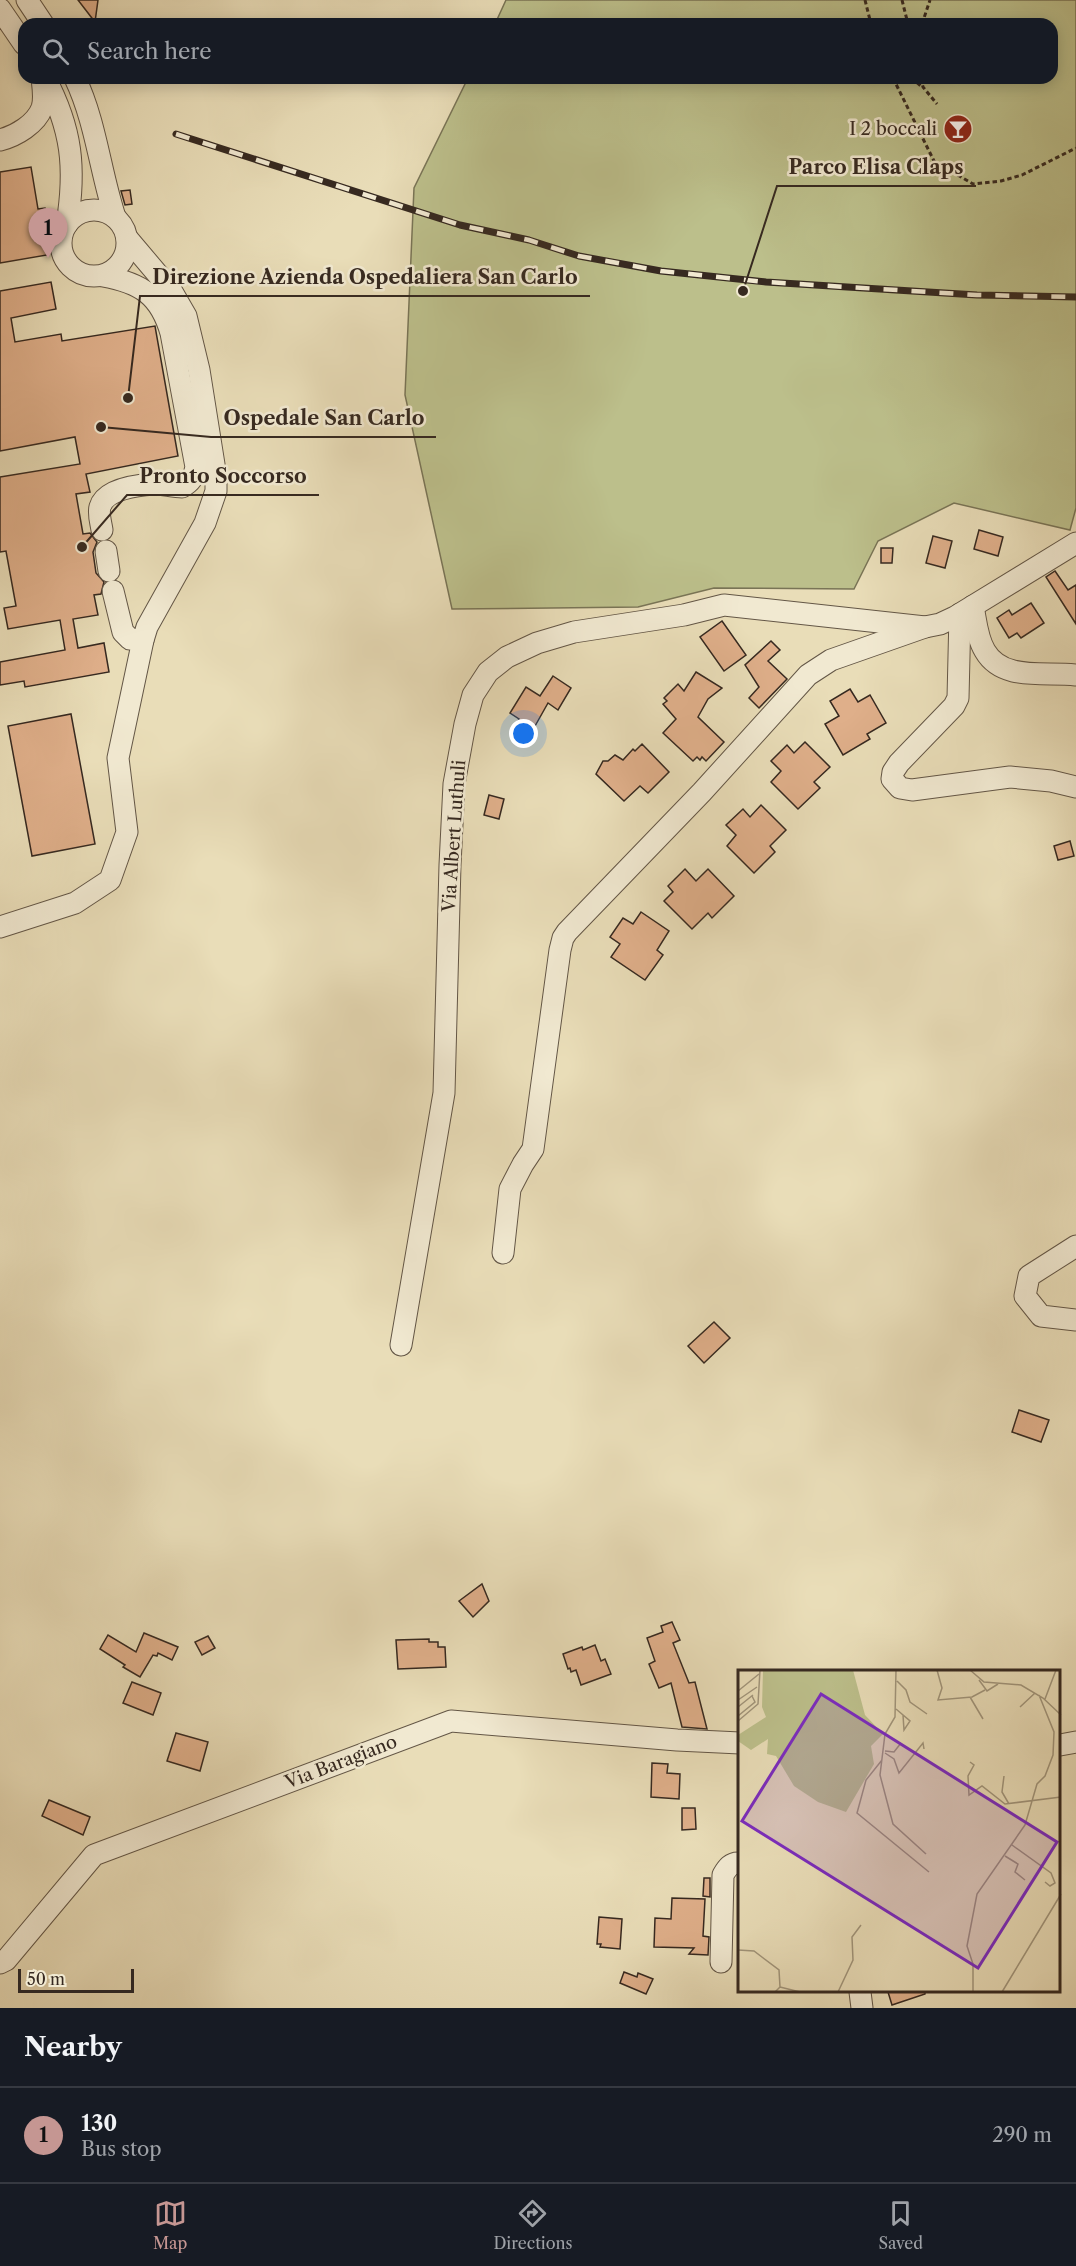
<!DOCTYPE html>
<style>
body{margin:0;font-family:"Libre Caslon Text",serif;background:#242831;color:#f1f3f6}
.scale{position:absolute;left:18px;bottom:15px;width:116px;box-sizing:border-box;padding-left:6px;border:3px solid #362920;border-top:0;font-size:16px;line-height:21px;white-space:nowrap;color:#362920;-webkit-text-stroke:4px #f1e9d1;paint-order:stroke}
.you{position:absolute;left:524px;top:734px;width:21px;height:21px;margin:-15px;border:4px solid #fff;border-radius:50%;background:#1a73e8;box-shadow:0 0 0 9px #1a73e833}
.badge{display:grid;place-items:center;width:39px;height:39px;border-radius:50%;background:#c59692;color:#111;font-size:20px;font-weight:700}
.pin{position:absolute;translate:-50% -50px;filter:drop-shadow(0 2px 3px #0008)}
.pin::after{content:'';position:absolute;top:32px;width:21px;height:18px;background:inherit;clip-path:polygon(0 0,100% 0,50% 100%)}
.list{margin:0;padding:0;list-style:none}
h2{display:flex;justify-content:space-between;align-items:center;height:78px;margin:0;padding:0 24px;font-size:26px}
h2 small{font-size:20px;font-weight:400;color:#9ea1a6}
.list li{display:grid;grid-template-columns:39px 1fr auto;gap:18px;align-items:center;box-sizing:border-box;height:96px;padding:0 24px;border-top:2px solid #363941}
.list b{display:block;font-size:22px;white-space:nowrap}
.list p{margin:0;font-size:20px;white-space:nowrap;color:#9ea1a6}
.list em{font-size:20px;font-style:normal;color:#9ea1a6}
.icon{flex:none;width:33px;height:33px;fill:none;stroke:currentColor;stroke-width:2;stroke-linecap:round;stroke-linejoin:round}
.map{position:relative;flex:none;width:1076px;height:2008px;overflow:hidden}
.search{position:absolute;background:#171b24;box-shadow:0 3px 15px #0003;left:18px;right:18px;top:18px;height:66px;display:flex;align-items:center;gap:15px;box-sizing:border-box;padding:0 21px;border-radius:18px;color:#9ea1a6;font-size:22px}
.sheet{height:174px;background:#171b24}
nav{display:flex;justify-content:space-around;align-items:center;box-sizing:border-box;height:84px;border-top:2px solid #363941;background:#171b24;font-size:16px;color:#9ea1a6}
nav a{display:grid;justify-items:center;gap:3px}
nav .on{color:#c59692}
.map>svg:first-child{display:block}
.green{fill:#bcbf8b;stroke:#797456;stroke-width:1.5}
.building{fill:#dfaf8a;stroke:#362920;stroke-width:1.5}
.lines{fill:none;stroke-linecap:round;stroke-linejoin:round}
.minor-casing{stroke:#635646;stroke-width:23}
.path{stroke:#362920;stroke-width:3;stroke-dasharray:4.5 3;stroke-linecap:butt}
.minor{stroke:#f1e9d1;stroke-width:21}
.rail-casing{stroke:#362920;stroke-width:7}
.rail{stroke:#f1e9d1;stroke-width:4.5;stroke-dasharray:14;stroke-linecap:butt}
.labels{text-anchor:middle;stroke-width:5;stroke-linejoin:round;paint-order:stroke}
.poi-label{font-size:18px;fill:#362920;stroke:#f1e9d1;text-anchor:end}
.street-label{font-size:18px;fill:#362920;stroke:#f1e9d1}
.inset-road{fill:none;stroke:#a1957b;stroke-width:1.5}
.view{fill:#7b2cbf;fill-opacity:0.15;stroke:#7b2cbf;stroke-width:3}
.inset-edge{fill:none;stroke:#362920;stroke-width:3}
.leader{fill:none;stroke:#362920;stroke-width:2}
.callout-dot{fill:#362920;stroke:#f1e9d1;stroke-width:2}
.callout-label{font-size:20px;text-anchor:middle;font-weight:bold;fill:#362920;stroke:#f1e9d1;stroke-width:5;stroke-linejoin:round;paint-order:stroke}
</style>
<div class="map">
<svg width="1076" height="2008" viewBox="0 0 1076 2008">
<rect width="100%" height="100%" fill="#e9ddb8"/>
<filter id="stains"><feTurbulence type="fractalNoise" baseFrequency=".00333" numOctaves="4"/><feColorMatrix values="0 0 0 0 .2 0 0 0 0 .09 0 0 0 0 .02 0 0 0 .5 -.17"/></filter>
<radialGradient id="worn" r=".72"><stop offset=".6" stop-color="#630" stop-opacity="0"/><stop offset="1" stop-color="#630" stop-opacity=".3"/></radialGradient>
<path class="green" d="M506,0h570v508l-6,22 -116,-27 -76,38 -24,48 -140,-1 -76,19 -186,2 -47,-214 9,-207 54,-110h584v-54h-557z"/>
<g class="building">
<path d="M78,0h20l-3,22z"/>
<path d="M31,167l7,42 7,-1 3,15 -7,1 6,31 -47,8v-91z"/>
<path d="M130,190l2,14 -7,1 -4,-14z"/>
<path d="M51,282l5,27 -45,9 4,24 46,-8 1,7 93,-15 23,130 -92,18 4,18 -14,2 7,40 7,-1 7,9 -4,10 3,21 8,9 -3,12 -7,1 4,20 -25,4 5,29 26,-5 5,29 -84,15 -1,-6 -24,4v-23l65,-12 -5,-30 -52,9 -4,-21 12,-2 -10,-55 -6,1v-75l80,-13 -5,-27 -75,14v-160z"/>
<path d="M979,530l24,7 -5,19 -24,-7z"/>
<path d="M933,536l19,5 -7,27 -19,-5z"/>
<path d="M881,548h12l-1,15h-11z"/>
<path d="M1055,571l13,19 8,-5v39l-30,-47z"/>
<path d="M1031,603l13,20 -23,15 -4,-5 -8,5 -12,-20 12,-8 3,5z"/>
<path d="M722,621l24,34 -22,16 -24,-34z"/>
<path d="M771,641l9,9 -12,11 19,18 -28,29 -10,-10 10,-11 -14,-22z"/>
<path d="M696,672l26,16 -14,11 -10,18 26,25 -18,19 -4,-4 -2,3 -3,-3 -4,4 -30,-28 13,-14 -13,-15 4,-3 -3,-3 14,-14 6,7z"/>
<path d="M553,676l18,12 -13,22 -10,-7 -22,39 -15,-9 8,-14 -9,-6 16,-26 14,9z"/>
<path d="M850,689l8,13 12,-7 16,28 -19,11 3,5 -27,16 -18,-31 14,-8 -9,-15z"/>
<path d="M71,714l24,130 -63,12 -24,-130z"/>
<path d="M805,742l25,25 -16,15 6,6 -22,21 -27,-27 10,-11 -10,-10 16,-16 7,8z"/>
<path d="M642,744l27,28 -21,21 -8,-7 -16,15 -28,-27 7,-13h5l7,-6 8,5 10,-11 2,2z"/>
<path d="M489,795l15,4 -5,20 -15,-4z"/>
<path d="M761,805l25,25 -16,16 5,6 -21,21 -27,-27 9,-11 -10,-10 17,-16 7,8z"/>
<path d="M1070,841l4,15 -16,4 -4,-14z"/>
<path d="M685,869l11,12 12,-12 26,27 -22,22 -4,-5 -16,16 -28,-28 9,-9 -5,-6z"/>
<path d="M641,912l28,19 -12,19 6,5 -18,25 -34,-23 9,-13 -10,-7 13,-19 10,6z"/>
<path d="M714,1322l16,16 -26,25 -16,-17z"/>
<path d="M1019,1410l30,10 -8,22 -29,-10z"/>
<path d="M482,1584l7,17 -16,16 -14,-16z"/>
<path d="M672,1622l8,18 -7,3 16,40 6,-1 12,47 -25,-2 -11,-44 -12,5 -10,-24 6,-3 -8,-23 16,-6 -2,-6z"/>
<path d="M144,1633l34,14 -6,13 -14,-7 -1,3 -4,-1 -13,22 -17,-10 2,-2 -25,-16 8,-14 28,17z"/>
<path d="M208,1636l7,12 -13,7 -7,-13z"/>
<path d="M429,1639v3h9v5h7l1,20 -48,2 -2,-29z"/>
<path d="M595,1645l6,16 4,-2 6,15 -30,11 -5,-15 -5,2 -1,-4 -2,1 -5,-15 19,-7 1,3z"/>
<path d="M132,1682l29,11 -8,22 -30,-12z"/>
<path d="M176,1733l32,9 -8,29 -33,-10z"/>
<path d="M652,1763l16,1 -1,9 13,1 -1,25 -28,-2z"/>
<path d="M49,1800l41,17 -7,18 -41,-19z"/>
<path d="M682,1808h13l1,21 -14,1z"/>
<path d="M704,1878h6v19l-7,-1z"/>
<path d="M672,1898l33,1 -2,37 6,1 -1,18 -19,-1 5,-6 -40,-1 1,-29 16,1z"/>
<path d="M599,1917l23,2 -2,30 -20,-2 1,-3h-4z"/>
<path d="M624,1972l13,5 1,-4 15,6 -7,15 -26,-11z"/>
<path d="M888,1992h37v2l-33,11z"/>
</g>
<g class="lines">
<g class="minor-casing">
<g id="minor">
<path d="M27,0l16,24"/>
<path d="M0,9l24,35"/>
<path d="M45,78c27,51 31,90 22,146"/>
<path d="M75,78c21,44 25,93 40,139"/>
<path d="M0,140c16,-4 36,-16 42,-32 3,-9 1,-21 0,-30"/>
<circle cx="94" cy="243" r="33"/>
<path d="M102,530c-1,-7 -4,-16 -2,-23 5,-18 38,-22 54,-23 9,0 19,3 28,3 9,-5 12,-10 14,-20l-25,-134c-11,-38 -30,-50 -68,-57"/>
<path d="M106,551l3,20"/>
<path d="M113,591l10,41 7,7 13,1"/>
<path d="M973,606c3,15 4,32 12,45 18,31 61,20 91,24"/>
<path d="M960,614l-2,84 -4,8 -55,57 -6,9 -1,7 8,9 12,2 98,-13 41,4 25,6"/>
<path d="M0,927l75,-24 35,-23 17,-48 -9,-74 25,-118 4,-13 58,-104 11,-32v-14l-17,-107 -13,-54 -15,-26 -44,-52"/>
<path d="M1076,1246l-47,30 -4,20 16,20 35,4"/>
<path d="M503,1253l7,-64 13,-25 10,-15 27,-199 3,-12 4,-6 135,-140 106,-117 23,-15 94,-33 15,-3 15,-7 121,-74"/>
<path d="M401,1345l43,-252 6,-228 4,-81 11,-60 8,-29 15,-23 19,-15 30,-14 37,-11 110,-17 40,-10 201,22"/>
<path d="M1060,1745l16,-3"/>
<path d="M721,1962l2,-87c4,-7 8,-13 17,-12"/>
<path d="M0,1963l6,-3 88,-105 357,-134 226,19 63,3"/>
<path d="M860,1992l2,16"/>
</g>
</g>
<g class="path">
<path d="M865,0l6,24"/>
<path d="M902,0l6,24"/>
<path d="M922,24l8,-24"/>
<path d="M893,78l41,83 39,23 28,-3 21,-6 54,-27"/>
<path d="M911,78l10,8"/>
<path d="M921,78l2,9 14,17"/>
</g>
<use href="#minor" class="minor"/>
<g class="rail-casing">
<path id="rail" d="M176,134l284,91 69,15 50,16 82,15 105,11 211,13 99,2"/>
</g>
<use href="#rail" class="rail"/>
</g>
<defs>
<g id="bar-disc" transform="scale(1.5)"><circle r="9.5" fill="#8f2418" stroke="#f1e9d1"/><path d="M-6-5H6L.8 .8V4.5H3.5V6h-7V4.5H-.8V.8Z" fill="#fff"/></g>
</defs>
<g fill-rule="evenodd">
<use href="#bar-disc" x="958" y="129"/>
</g>
<g class="labels">
<g class="poi-label">
<text x="937" y="135">I 2 boccali</text>
</g>
<g class="street-label">
<text transform="translate(454 836) rotate(-86)" y="6">Via Albert Luthuli</text>
<text transform="translate(341 1762) rotate(-21)" y="6">Via Baragiano</text>
</g>
</g>
<g transform="translate(738 1670)">
<rect width="322" height="322" fill="#e9ddb8"/>
<path d="M25,0h90l12,45 18,19 -12,12 3,18 -28,48 -28,-10 -24,-16 -18,-30 -9,-2 1,-15 -17,11 -13,-9v-6l28,-18 -4,-10z" fill="#bcbf8b"/>
<path class="inset-road" d="M158,0l-1,47 -10,17 -5,41 13,49 33,30M199,0l5,18 -4,12 34,-3 13,-7M232,0l14,12 37,3 22,13 18,17M241,10l8,11 11,-7M159,11l9,9 4,12 17,12M0,21l21,-17M232,27l13,22M307,29l11,-29M0,30l19,-13M0,37l15,-12M282,37l15,-14M158,39l14,12 -6,9 -1,-15M0,46l17,-14 -3,-6M0,51l20,-17 2,-34M147,81l9,1 7,-9M147,83l9,6 5,14 24,-30 1,6M144,90l-16,20 -9,33 72,59M232,92l4,3 -6,11 1,19 13,-9 23,18 56,-7M266,106l-2,16 7,12M274,175l39,28 4,10 -5,3 -5,-4M267,186l13,8 -3,8 10,8M0,280l16,1 25,19 1,17 -5,5M42,317l20,5M100,322l15,-32 -1,-23 9,-12M235,322v-28l-6,-18 10,-52 48,-69 12,-41 8,-8 8,-21 1,-23 -15,-37M264,322l59,-98"/>
<path class="view" d="M83,24l236,148 -79,126 -236,-147z"/>
<rect width="322" height="322" class="inset-edge"/>
</g>
<path class="leader" d="M743 291L777 186H976M128 398L140 296H590M101 427L211 437H436M82 547L127 495H319"/>
<g class="callout-dot">
<circle cx="743" cy="291" r="6"/>
<circle cx="128" cy="398" r="6"/>
<circle cx="101" cy="427" r="6"/>
<circle cx="82" cy="547" r="6"/>
</g>
<g class="callout-label">
<text x="876" y="174">Parco Elisa Claps</text>
<text x="365" y="284">Direzione Azienda Ospedaliera San Carlo</text>
<text x="324" y="425">Ospedale San Carlo</text>
<text x="223" y="483">Pronto Soccorso</text>
</g>
<rect width="100%" height="100%" filter="url(#stains)"/>
<rect width="100%" height="100%" fill="url(#worn)"/>
</svg>
<div class="scale">50 m</div>
<div class="you"></div>
<div class="pin badge" style="left:48px;top:258px">1</div>
<div class="search"><svg class="icon" aria-label="search" viewBox="0 0 24 24"><circle cx="10" cy="10" r="6"/><path d="M15 15l6 6"/></svg>Search here</div>
</div>
<section class="sheet">
<h2>Nearby<small></small></h2>
<ul class="list">
<li><span class="badge">1</span><div><b>130</b><p>Bus stop</p></div><em>290 m</em></li>
</ul>
</section>
<nav>
<a class="on"><svg class="icon" aria-label="map" viewBox="0 0 24 24"><path d="M3 6l6-2 6 2 6-2v14l-6 2-6-2-6 2zM9 4v14M15 6v14"/></svg>Map</a>
<a><svg class="icon" aria-label="directions" viewBox="0 0 24 24"><path d="M12 3l9 9-9 9-9-9zM9 14v-3h6M13 9l2 2-2 2"/></svg>Directions</a>
<a><svg class="icon" aria-label="saved" viewBox="0 0 24 24"><path d="M7 4h10v16l-5-4-5 4z"/></svg>Saved</a>
</nav>
